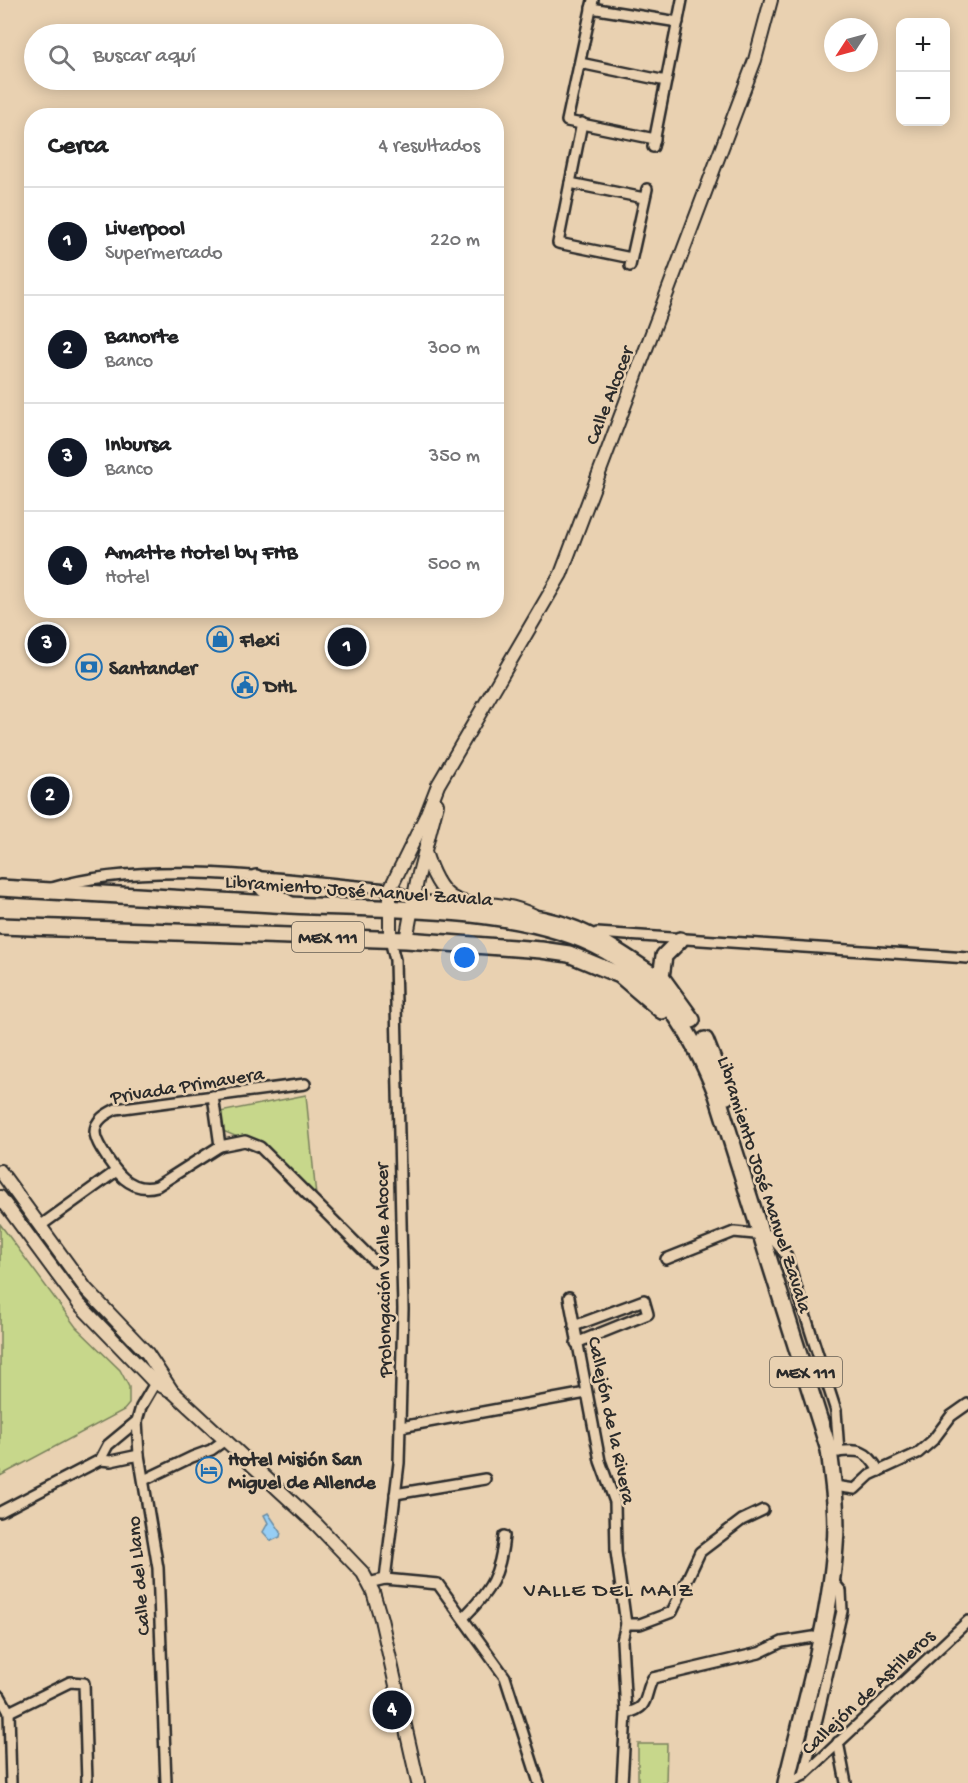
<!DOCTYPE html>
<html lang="es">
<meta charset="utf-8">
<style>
body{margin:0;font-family:"Gochi Hand",sans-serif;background:#f2f2f2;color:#202124}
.controls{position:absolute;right:18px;top:18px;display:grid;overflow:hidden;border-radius:12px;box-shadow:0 3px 15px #0003}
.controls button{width:54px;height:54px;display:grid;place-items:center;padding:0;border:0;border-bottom:2px solid #e0e0e0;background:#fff;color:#202124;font:30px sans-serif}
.compass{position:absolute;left:824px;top:18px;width:54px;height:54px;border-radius:50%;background:#fff;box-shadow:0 3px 15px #0003;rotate:234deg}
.you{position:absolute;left:465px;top:958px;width:21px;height:21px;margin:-15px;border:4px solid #fff;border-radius:50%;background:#1a73e8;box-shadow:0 0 0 9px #1a73e833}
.badge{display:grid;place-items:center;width:39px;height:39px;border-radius:50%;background:#111827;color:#fff;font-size:20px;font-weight:700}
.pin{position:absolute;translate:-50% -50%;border:3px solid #fff;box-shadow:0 2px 6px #0006}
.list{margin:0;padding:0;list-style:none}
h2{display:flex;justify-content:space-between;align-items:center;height:78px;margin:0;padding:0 24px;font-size:26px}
h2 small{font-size:20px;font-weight:400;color:#757577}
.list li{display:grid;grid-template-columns:39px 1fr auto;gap:18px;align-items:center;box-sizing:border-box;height:108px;padding:0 24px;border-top:2px solid #e0e0e0}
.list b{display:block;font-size:22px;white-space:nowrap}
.list p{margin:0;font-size:20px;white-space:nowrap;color:#757577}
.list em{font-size:20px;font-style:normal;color:#757577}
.icon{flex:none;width:33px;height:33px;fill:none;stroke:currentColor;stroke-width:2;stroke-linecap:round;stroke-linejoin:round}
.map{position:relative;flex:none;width:968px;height:1783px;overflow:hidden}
.search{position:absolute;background:#fff;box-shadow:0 3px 15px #0003;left:24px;top:24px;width:480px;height:66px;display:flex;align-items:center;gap:15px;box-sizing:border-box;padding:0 21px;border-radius:33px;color:#757577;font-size:22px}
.panel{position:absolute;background:#fff;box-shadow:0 3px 15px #0003;left:24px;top:108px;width:480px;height:510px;border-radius:24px}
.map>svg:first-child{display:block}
.green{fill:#c7d78b;stroke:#79815b;stroke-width:1.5}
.water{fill:#96cef5;stroke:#6b8da4;stroke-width:1.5}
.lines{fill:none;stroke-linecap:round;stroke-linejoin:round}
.minor-casing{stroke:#2b2b2b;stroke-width:14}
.tertiary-casing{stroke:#2b2b2b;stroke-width:16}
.primary-casing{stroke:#2b2b2b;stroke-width:20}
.minor{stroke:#e9d1b1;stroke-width:9}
.tertiary{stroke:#e9d1b1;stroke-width:12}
.primary{stroke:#e9d1b1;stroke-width:15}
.labels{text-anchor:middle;stroke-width:5;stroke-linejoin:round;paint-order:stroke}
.shield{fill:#e9d1b1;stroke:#645d53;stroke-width:1.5}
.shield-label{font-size:18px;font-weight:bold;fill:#2b2b2b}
.street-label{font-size:20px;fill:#2b2b2b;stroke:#e9d1b1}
.poi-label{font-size:20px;font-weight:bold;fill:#2b2b2b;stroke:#e9d1b1;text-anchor:start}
.quarter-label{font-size:22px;letter-spacing:1.5px;fill:#2b2b2b;stroke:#e9d1b1}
</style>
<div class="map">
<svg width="968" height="1783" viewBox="0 0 968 1783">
<rect width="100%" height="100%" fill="#e9d1b1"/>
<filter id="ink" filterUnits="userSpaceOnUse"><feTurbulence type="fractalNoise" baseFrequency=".0167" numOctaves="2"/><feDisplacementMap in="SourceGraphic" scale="12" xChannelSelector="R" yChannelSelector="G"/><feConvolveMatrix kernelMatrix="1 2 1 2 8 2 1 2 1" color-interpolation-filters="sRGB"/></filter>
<g filter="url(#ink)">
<g class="green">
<path d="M306,1095l10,101 -47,-46 -46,-19 -3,-19z"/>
<path d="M0,1224l76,103 44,43 9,17v17l-5,6 -124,66z"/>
<path d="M638,1744h29l-1,39h-28z"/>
</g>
<path class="water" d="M268,1513l13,19 -1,5 -9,4 -8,-9 5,-9 -4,-8z"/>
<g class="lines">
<g class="minor-casing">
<g id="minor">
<path d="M593,0l-26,121 88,18"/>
<path d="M591,8l87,14"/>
<path d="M580,63l86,18"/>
<path d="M582,123l-24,120 73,15"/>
<path d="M653,147l29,-147"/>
<path d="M570,183l74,15"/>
<path d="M630,266l17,-77"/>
<path d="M52,888c100,-30 234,-8 338,1l24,10 45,7"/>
<path d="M527,914c54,6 90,33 134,63"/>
<path d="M597,933l371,25"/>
<path d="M305,1084l-189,25c-10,5 -21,11 -21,23 0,7 4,13 7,18 12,20 28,44 55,36l63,-40 25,-5 15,6 114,114"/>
<path d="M213,1096l7,50"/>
<path d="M40,1226l75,-54"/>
<path d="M761,1230l12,9 13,16 50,156 3,41"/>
<path d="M666,1259l68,-27 21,2"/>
<path d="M569,1297l31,164 15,41 1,50 10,72 -4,17 4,72 -4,70"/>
<path d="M574,1326l70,-26 4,14 -72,29"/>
<path d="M158,1378l-17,29 -4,14 2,34 19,113 8,215"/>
<path d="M401,1427l185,-34"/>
<path d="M834,1452c24,-2 32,-4 45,19"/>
<path d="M100,1460l11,1 28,-6"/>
<path d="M144,1480l48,-23 19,-7 14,-10"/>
<path d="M834,1486l21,3 15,-14 48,-22 15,-13 18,-24 17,-12"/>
<path d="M395,1494l90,-15"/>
<path d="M0,1512l100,-52 8,-15 29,-24"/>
<path d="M385,1579l14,-116 4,-154 -8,-349 -5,-20"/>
<path d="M368,1583l17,-4 53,5 67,93 34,106"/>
<path d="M463,1618c28,-28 37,-43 41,-82"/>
<path d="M626,1624h14l32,-12 28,-60 42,-32 21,-10"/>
<path d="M0,1696l9,16 2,71"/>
<path d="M9,1712l61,-30 14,1 3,100"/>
<path d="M626,1713c25,-5 17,-17 27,-35l106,-25 23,-11 31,-5"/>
<path d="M838,1742l8,41"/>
<path d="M804,1775l38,-164 -1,-20 -9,-11"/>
<path d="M788,1783l16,-8 164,-154"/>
</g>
</g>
<g class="tertiary-casing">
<g id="tertiary">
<path d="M425,852c25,79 52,36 108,63"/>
<path d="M390,940v-51l36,-73 12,-31 123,-211 194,-514 16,-60"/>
<path d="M406,940l11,-59 20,-77"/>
<path d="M0,1171l86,118 61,64 25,38"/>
<path d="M0,1197l79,107 75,78 19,10 144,133 46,48 10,19 8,27 37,164"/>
</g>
</g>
<g class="primary-casing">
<g id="primary">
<path d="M256,878l8,11 25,15"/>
<path d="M0,888c97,5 193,12 290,17 93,5 234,-1 316,46 57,32 88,86 111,144l112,355c4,32 9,64 6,96 -5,77 -31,161 -49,237"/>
<path d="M0,926l406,14 135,10 28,4 51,21 42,36"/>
<path d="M680,940l-16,16 -3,21 31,43"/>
<path d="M705,1040l22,56"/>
</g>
</g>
<use href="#minor" class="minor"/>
<use href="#tertiary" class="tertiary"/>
<use href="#primary" class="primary"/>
</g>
</g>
<defs>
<g id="shop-ring" transform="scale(1.35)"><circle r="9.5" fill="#e9d1b1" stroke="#1f6fb2" stroke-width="1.5"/><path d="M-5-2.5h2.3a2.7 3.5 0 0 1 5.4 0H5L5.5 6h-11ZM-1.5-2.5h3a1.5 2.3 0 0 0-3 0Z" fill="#1f6fb2"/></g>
<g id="bank-ring" transform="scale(1.35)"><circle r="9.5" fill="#e9d1b1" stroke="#1f6fb2" stroke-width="1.5"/><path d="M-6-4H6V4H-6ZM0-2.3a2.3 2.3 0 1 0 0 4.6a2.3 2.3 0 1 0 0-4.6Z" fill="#1f6fb2"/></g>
<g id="civic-ring" transform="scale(1.35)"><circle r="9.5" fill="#e9d1b1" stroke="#1f6fb2" stroke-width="1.5"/><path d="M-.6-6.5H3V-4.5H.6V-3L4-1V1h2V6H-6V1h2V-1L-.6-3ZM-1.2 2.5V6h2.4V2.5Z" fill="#1f6fb2"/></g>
<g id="hotel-ring" transform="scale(1.35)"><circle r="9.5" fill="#e9d1b1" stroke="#1f6fb2" stroke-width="1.5"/><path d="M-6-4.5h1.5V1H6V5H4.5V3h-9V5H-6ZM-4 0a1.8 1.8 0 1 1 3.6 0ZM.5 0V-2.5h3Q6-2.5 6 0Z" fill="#1f6fb2"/></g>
</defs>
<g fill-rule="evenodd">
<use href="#shop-ring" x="220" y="639"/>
<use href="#bank-ring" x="89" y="667"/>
<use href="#civic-ring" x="245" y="685"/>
<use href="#hotel-ring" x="209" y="1470"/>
</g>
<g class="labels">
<g class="shield">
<rect x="292" y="922" width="72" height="30" rx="4.5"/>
<rect x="770" y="1357" width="72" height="30" rx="4.5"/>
</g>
<g class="shield-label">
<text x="328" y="943">MEX 111</text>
<text x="806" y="1378">MEX 111</text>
</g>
<g class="street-label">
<text transform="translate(608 395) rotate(-69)" y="7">Calle Alcocer</text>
<text transform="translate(359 889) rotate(4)" y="7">Libramiento José Manuel Zavala</text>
<text transform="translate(187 1084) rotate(-9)" y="7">Privada Primavera</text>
<text transform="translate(766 1184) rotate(72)" y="7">Libramiento José Manuel Zavala</text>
<text transform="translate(382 1270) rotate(-91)" y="7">Prolongación Valle Alcocer</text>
<text transform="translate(613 1420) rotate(78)" y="7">Callejón de la Rivera</text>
<text transform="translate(137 1576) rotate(-95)" y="7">Calle del Llano</text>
<text transform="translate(867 1691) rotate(-43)" y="7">Callejón de Astilleros</text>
</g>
<g class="poi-label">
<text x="240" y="646">Flexi</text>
<text x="109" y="674">Santander</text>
<text x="264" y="692">DHL</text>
<text x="228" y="1465">Hotel Misión San<tspan x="228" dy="23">Miguel de Allende</tspan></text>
</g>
<g class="quarter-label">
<text x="609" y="1596">VALLE DEL MAIZ</text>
</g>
</g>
</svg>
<div class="controls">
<button>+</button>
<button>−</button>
</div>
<svg class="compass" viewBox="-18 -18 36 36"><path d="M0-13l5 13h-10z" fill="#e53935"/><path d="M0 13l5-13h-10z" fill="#757577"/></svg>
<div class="you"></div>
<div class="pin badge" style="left:347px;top:647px">1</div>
<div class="pin badge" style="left:50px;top:796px">2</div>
<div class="pin badge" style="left:47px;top:644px">3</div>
<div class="pin badge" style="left:392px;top:1710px">4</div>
<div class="search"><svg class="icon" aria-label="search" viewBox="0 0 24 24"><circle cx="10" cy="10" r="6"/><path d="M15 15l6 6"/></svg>Buscar aquí</div>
<section class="panel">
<h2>Cerca<small>4 resultados</small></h2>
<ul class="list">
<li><span class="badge">1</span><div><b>Liverpool</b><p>Supermercado</p></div><em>220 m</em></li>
<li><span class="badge">2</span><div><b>Banorte</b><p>Banco</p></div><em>300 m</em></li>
<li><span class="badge">3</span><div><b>Inbursa</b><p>Banco</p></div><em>350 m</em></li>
<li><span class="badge">4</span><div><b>Amatte Hotel by FHB</b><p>Hotel</p></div><em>500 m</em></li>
</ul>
</section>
</div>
